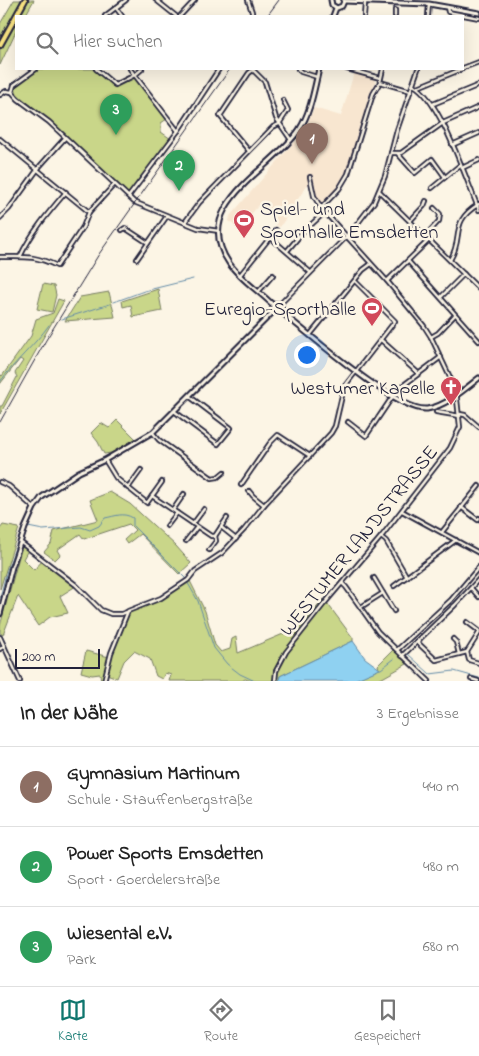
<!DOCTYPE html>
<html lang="de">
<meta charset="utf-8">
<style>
body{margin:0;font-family:"Indie Flower",sans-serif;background:#f2f2f2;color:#222}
.scale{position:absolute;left:15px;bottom:12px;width:85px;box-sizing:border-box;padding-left:5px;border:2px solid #22223b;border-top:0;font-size:14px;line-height:18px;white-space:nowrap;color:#22223b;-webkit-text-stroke:4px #fcf5e5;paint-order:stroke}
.you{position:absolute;left:306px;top:354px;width:18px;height:18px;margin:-12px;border:4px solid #fff;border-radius:50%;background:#1a73e8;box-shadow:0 0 0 8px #1a73e833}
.badge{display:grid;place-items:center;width:32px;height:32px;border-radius:50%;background:#0f766e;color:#fff;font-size:16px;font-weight:700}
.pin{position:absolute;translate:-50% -41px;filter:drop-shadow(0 1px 2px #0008)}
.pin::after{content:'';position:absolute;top:26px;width:18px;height:15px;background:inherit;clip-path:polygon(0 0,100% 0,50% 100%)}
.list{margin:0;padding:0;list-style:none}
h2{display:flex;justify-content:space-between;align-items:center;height:65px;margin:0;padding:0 20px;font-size:21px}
h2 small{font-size:16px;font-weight:400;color:#767676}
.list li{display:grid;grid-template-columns:32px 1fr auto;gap:15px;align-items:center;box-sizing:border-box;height:80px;padding:0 20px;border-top:1px solid #e0e0e0}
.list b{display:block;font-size:19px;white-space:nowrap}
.list p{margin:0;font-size:16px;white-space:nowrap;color:#767676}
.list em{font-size:16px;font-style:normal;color:#767676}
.icon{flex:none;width:28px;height:28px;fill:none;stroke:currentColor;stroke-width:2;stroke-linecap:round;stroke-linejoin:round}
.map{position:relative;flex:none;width:479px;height:681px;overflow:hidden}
.search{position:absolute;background:#fff;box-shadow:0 5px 20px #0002;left:15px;right:15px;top:15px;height:55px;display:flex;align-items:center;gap:12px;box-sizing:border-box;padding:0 18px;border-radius:0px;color:#767676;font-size:19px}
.sheet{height:305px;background:#fff}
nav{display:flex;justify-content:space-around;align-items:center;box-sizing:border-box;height:70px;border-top:1px solid #e0e0e0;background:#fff;font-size:14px;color:#767676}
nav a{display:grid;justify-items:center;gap:2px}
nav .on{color:#0f766e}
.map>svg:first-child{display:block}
.built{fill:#f8e6d0}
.green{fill:#c9d689;stroke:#767c62}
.water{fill:#8fd1f1;stroke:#638ba8}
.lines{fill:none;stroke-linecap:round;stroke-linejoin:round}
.stream{stroke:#638ba8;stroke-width:1}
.street-casing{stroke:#22223b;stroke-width:6}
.secondary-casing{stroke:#22223b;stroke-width:7}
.primary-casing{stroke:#22223b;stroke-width:8}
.street{stroke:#fcf5e5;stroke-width:2.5}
.secondary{stroke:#fcf5e5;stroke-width:3}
.primary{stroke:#f8e281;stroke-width:4}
.rail{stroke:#22223b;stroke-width:1}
.labels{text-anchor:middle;stroke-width:5;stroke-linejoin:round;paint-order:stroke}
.poi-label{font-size:20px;fill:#22223b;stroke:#fcf5e5;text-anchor:end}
.street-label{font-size:20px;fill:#22223b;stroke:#fcf5e5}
</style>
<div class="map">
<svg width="479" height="681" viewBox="0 0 479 681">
<rect width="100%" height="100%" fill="#fcf5e5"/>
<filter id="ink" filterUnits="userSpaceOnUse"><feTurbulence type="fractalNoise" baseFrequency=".02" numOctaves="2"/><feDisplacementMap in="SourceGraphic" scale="10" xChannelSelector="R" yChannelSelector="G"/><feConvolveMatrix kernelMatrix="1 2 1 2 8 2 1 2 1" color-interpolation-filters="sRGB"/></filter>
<g filter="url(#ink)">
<path class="built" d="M354,73l20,6 1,3 -3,10 1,2 -4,10h-1l-21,69 -8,14 -17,18 -6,-7 -4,-14 -5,1 -27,42 -4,-2 1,-3 -19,-16 -15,18 -3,-2 -4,5 -7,-6 1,-5 73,-84 11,-24 27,8z"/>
<g class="green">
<path d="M14,0h20l-9,16h-9v15l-16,34v-41z"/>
<path d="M40,69h54l21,19 17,-11 3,1 32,41 -6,4v9l10,7 -42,54h-3l-71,-68 -38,-31 -2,-7z"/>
<path d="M43,284l11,2 2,9 -4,17 -15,-3z"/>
<path d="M158,289l4,22 -29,6 -2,-12 -8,2 -1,-6z"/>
<path d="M109,292l6,25 -50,4 15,-24z"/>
<path d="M58,299l6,2 -64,113v-8h2l15,-29 -2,-4 8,-12 -3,-2 -20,25v-10l2,2 29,-40 5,-17 17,-6z"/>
<path d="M117,420l19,19 -25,14 -7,1 -6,-12 -7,-9 10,-10 8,5z"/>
<path d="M110,492l20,12 46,42 15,17 -12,11 -39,-40 -13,10 -3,-4 11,-10 -6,-6 -45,15 -4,-5 -23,16 3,5 -5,5 -11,-8 7,-8 3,-13 44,-11 -8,-20z"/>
<path d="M3,525l16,3 -19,61v-60z"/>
<path d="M22,546l6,4 -5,9 11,11 9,-10 33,26 -16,10 8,17 -18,4 -12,9 -20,-30 -15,39 -3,-2v-7z"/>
<path d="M190,581l15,30 10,34 6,7 9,-3 2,-10 4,-2 2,16 62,-26 24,-28 29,39v3l-73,35 -1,5h-28l-6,-2 -3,2h-73l2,-6 -6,-2 -3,6 -6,-3 -6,-17 -16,-8 -10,10 -7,17 -10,-4 5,-21 17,-41 32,-13z"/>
<path d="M394,649l13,15 -30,17h-25l27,-12 -1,-4z"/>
<path d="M86,651l23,6 -6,24h-2l-1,-7 -8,1 -11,-3z"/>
</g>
<path class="water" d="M353,641l12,17 15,11 -28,12h-73l1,-5z"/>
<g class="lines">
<g class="stream">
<path d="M114,302l30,-11 49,-12"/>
<path d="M62,319l48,-15"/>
<path d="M0,382c15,-21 35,-37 49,-57"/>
<path d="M0,598l7,-28 16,-44 20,4 38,-3 9,3 9,-4 6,-8c11,-2 18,-6 28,0v8l52,52 13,23 16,47 13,16 13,10 15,7"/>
<path d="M408,654l22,20 24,-3 25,7"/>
<path d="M380,669h1l13,-10"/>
</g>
<g class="street-casing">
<g id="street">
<path d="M156,0l20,16"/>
<path d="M248,0l4,12v4"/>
<path d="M447,7l1,5 31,6"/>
<path d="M116,8l6,8"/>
<path d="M105,16l21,-16"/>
<path d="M180,16l15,-16"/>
<path d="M364,16l1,-13"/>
<path d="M395,16v-6"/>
<path d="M428,16l1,-12"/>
<path d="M463,68l16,-6"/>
<path d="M96,69l19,16 20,-10 7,-6"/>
<path d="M130,69l48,62"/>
<path d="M298,69l3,3 16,5"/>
<path d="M347,69l33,9"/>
<path d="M380,82l31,9"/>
<path d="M413,85c26,11 54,97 66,125"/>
<path d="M418,87l44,-18"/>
<path d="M12,92l6,7 31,23 85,80 64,26 21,3"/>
<path d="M12,92l2,-7 22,-16"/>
<path d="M0,95l6,-4 6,1"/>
<path d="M433,104l46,-19"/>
<path d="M0,139l89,73"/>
<path d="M452,145l27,-12"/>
<path d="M249,151l-29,-35 29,-43 4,-3 12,12 11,36 15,22"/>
<path d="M391,153h10l42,-30 36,-16"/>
<path d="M398,154l17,19 17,-14 13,18"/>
<path d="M462,168l17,-8"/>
<path d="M432,188l28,-23"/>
<path d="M379,191l100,98"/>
<path d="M129,196l49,-65 41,-62"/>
<path d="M321,208l18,-19 9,-15 25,-80 7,-12 3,-13"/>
<path d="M0,218l9,-9 31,-43 25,-28"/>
<path d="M410,221l14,-15 2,-5"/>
<path d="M185,222l14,-19 74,-76 6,-3 9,-14 -5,-10"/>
<path d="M122,230l3,-2 23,15"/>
<path d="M425,236l14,-15 1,-7 -6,-6"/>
<path d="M271,238l39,34"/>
<path d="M287,251l15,-18 23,-21"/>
<path d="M0,257c25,0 34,-2 57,9l26,-39 6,-15 25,-27"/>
<path d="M20,257c11,-24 29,-45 46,-65"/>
<path d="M137,259l30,-43"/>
<path d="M450,260c15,-24 -2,-37 29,-56"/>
<path d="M408,261l71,80"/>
<path d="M240,275l36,-45"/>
<path d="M387,281l42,-41"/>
<path d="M259,291l14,-16"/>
<path d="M441,297l23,-23"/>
<path d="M280,304l71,-72 23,-30 11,-26 12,-46 21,-61"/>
<path d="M310,335l53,-65 8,-6"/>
<path d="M431,337l7,-4 17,-18"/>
<path d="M381,340l37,33"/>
<path d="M174,411l44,33 13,-16 -42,-32"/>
<path d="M436,412l24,4"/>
<path d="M460,414l5,1 14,12"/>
<path d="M348,422l18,14 31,-46 44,-33"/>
<path d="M153,433l6,7 53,38 6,-1 6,-5"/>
<path d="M105,460l11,18 31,25 5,-7 59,40h4l6,-9 15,12"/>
<path d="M0,482l9,4 25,22"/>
<path d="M241,485l29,-42 8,-8 32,21"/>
<path d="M128,488l13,-18"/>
<path d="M249,491l4,5 11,9"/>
<path d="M152,496l10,-14"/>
<path d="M461,507l17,13 1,-2"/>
<path d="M173,510l11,-16"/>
<path d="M402,511l77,42"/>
<path d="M193,524l11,-15"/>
<path d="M167,526l10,-13"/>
<path d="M221,527l6,-9"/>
<path d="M442,532l37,-46"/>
<path d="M381,537l5,4 21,36"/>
<path d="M186,541l11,-14"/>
<path d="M20,542l56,43 25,25 10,4h10l6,-2"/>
<path d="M209,550l7,-9 -1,-5"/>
<path d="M342,583l4,4 32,45 51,49"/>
<path d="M394,586l62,-46"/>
<path d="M471,588l8,9"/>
<path d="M383,593l11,18"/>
<path d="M361,607l22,-14 -9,-15"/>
<path d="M467,622l12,9"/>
<path d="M0,637l20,44"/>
<path d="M453,639l3,3 3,12"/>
<path d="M417,642l19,18 31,-8 12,-19"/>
<path d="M0,649l4,-3"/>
<path d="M397,650l54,-50 28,-33"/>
<path d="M467,652l2,8 10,3"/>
<path d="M402,656l53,-51 24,-26"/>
<path d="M471,679l7,2"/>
<path d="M104,681l7,-28 17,-42 33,-13 27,-18 7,-9 27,-18 22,-23 20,-25 67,-72 4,-7 9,-39 51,-66 -40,-40"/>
<path d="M275,681l1,-10 10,-19 38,-48 57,-67 69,-89 10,-21 -4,-37 -25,-53 -7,-11 -37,-45 -66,-73 -7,-12 -4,-19"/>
</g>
</g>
<g class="secondary-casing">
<g id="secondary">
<path d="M331,0l1,5 5,3 5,-2 2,-5"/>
<path d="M344,1l85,3 50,9"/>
<path d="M333,16l3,-8"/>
<circle cx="277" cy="308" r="4.5"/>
<path d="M273,305c-14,-14 -33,-26 -44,-42 -40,-58 44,-94 70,-133 12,-18 15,-41 20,-61"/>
<path d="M280,311c27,21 117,101 147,98 19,-3 38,-20 52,-31"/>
<path d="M0,614l12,-47 13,-39 9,-20 8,-11 37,-25 26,-12 48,-28 121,-121"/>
</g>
</g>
<g class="primary-casing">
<path id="primary" d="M0,45l25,-45"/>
</g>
<use href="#street" class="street"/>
<use href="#secondary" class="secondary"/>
<use href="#primary" class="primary"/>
<g class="rail">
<path d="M267,16l12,-16"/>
<path d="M0,422l46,-82 53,-86 131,-185"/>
</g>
</g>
</g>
<defs>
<g id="stadium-pin" transform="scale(1.125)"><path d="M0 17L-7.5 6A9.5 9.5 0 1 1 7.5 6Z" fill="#d1495b" stroke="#fcf5e5"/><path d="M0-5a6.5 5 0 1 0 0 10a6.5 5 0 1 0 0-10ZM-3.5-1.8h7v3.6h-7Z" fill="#fff"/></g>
<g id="church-pin" transform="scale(1.125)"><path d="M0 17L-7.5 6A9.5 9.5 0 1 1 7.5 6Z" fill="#d1495b" stroke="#fcf5e5"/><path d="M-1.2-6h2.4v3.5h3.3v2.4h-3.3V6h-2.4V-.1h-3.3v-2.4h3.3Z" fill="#fff"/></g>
</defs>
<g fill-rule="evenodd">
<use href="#stadium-pin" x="244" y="220"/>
<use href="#stadium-pin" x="372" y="308"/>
<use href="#church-pin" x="451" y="387"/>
</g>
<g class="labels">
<g class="poi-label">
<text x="260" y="215" text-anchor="start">Spiel- und<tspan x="260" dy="23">Sporthalle Emsdetten</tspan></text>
<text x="356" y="315">Euregio-Sporthalle</text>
<text x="435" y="394">Westumer Kapelle</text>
</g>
<g class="street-label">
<text transform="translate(358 540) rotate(-51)" y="7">WESTUMER LANDSTRASSE</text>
</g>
</g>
</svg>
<div class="scale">200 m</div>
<div class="you"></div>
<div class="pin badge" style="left:312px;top:164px;background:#8d6e63">1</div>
<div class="pin badge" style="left:179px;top:191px;background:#2e9e5b">2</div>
<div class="pin badge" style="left:116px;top:135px;background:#2e9e5b">3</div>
<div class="search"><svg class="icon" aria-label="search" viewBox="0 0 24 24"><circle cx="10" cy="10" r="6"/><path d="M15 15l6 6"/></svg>Hier suchen</div>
</div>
<section class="sheet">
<h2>In der Nähe<small>3 Ergebnisse</small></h2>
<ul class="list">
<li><span class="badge" style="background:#8d6e63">1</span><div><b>Gymnasium Martinum</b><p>Schule · Stauffenbergstraße</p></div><em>440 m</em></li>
<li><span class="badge" style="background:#2e9e5b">2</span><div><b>Power Sports Emsdetten</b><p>Sport · Goerdelerstraße</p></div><em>480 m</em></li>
<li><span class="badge" style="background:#2e9e5b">3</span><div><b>Wiesental e.V.</b><p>Park</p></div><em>680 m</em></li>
</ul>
</section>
<nav>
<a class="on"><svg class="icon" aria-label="map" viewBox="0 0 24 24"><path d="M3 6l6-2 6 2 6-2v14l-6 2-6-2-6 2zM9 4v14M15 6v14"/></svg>Karte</a>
<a><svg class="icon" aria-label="directions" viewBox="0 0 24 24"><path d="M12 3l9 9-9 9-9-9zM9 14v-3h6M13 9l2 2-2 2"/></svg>Route</a>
<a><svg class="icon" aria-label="saved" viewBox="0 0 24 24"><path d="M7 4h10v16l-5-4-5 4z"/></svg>Gespeichert</a>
</nav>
